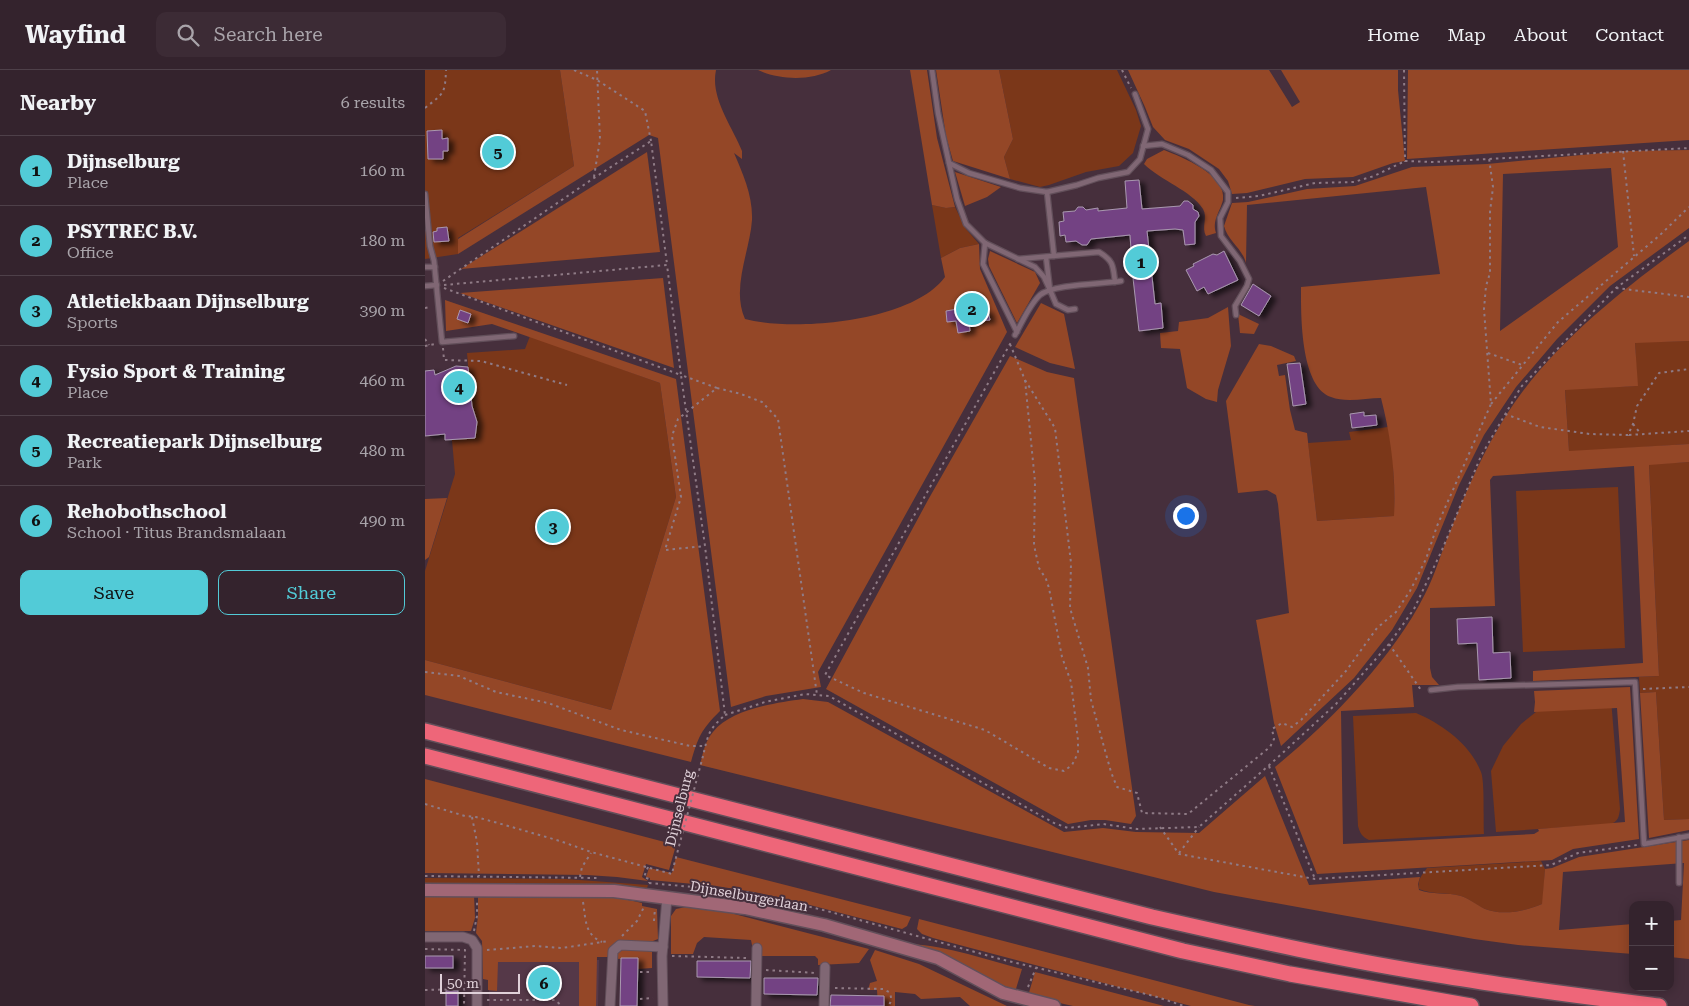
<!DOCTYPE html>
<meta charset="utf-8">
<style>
body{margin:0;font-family:"Roboto Serif",serif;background:#3c2b35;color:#f1f3f6}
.controls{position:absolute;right:15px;bottom:15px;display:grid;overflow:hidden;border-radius:10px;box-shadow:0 2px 12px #0003}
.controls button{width:45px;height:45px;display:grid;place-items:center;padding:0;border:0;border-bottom:1px solid #4e4049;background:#34232d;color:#f1f3f6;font:25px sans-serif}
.scale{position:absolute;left:15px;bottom:12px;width:80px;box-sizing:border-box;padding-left:5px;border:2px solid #e0d1d9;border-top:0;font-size:14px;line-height:18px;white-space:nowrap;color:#e0d1d9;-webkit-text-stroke:4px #462f3c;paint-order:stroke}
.you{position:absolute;left:760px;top:445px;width:18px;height:18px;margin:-12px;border:4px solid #fff;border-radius:50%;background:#1a73e8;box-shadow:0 0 0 8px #1a73e833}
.badge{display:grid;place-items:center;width:32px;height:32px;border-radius:50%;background:#52cbd7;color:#111;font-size:16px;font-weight:700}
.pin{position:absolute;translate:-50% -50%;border:2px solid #fff;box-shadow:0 1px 5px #0006}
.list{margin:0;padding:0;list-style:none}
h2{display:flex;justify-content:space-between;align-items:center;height:65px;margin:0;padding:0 20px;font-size:21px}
h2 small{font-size:16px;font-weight:400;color:#a9a4aa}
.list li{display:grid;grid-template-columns:32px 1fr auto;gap:15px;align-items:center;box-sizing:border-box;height:70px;padding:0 20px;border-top:1px solid #4e4049}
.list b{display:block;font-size:19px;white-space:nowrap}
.list p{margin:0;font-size:16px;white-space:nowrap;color:#a9a4aa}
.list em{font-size:16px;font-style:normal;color:#a9a4aa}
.actions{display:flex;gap:10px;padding:15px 20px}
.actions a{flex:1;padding:11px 0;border:1px solid #52cbd7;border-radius:10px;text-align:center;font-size:18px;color:#52cbd7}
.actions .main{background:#52cbd7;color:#111}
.icon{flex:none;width:28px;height:28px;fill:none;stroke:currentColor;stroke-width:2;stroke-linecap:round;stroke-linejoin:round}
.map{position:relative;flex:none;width:1264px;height:936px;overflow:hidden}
header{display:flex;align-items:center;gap:30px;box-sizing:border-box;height:70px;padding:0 25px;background:#34232d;border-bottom:1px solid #4e4049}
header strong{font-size:24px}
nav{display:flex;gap:28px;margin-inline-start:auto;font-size:18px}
.search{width:350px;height:45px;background:#3c2b35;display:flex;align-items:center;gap:12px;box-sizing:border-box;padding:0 18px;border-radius:10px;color:#a9a4aa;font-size:19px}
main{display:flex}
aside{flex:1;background:#34232d}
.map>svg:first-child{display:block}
.built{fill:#553848}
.green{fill:#7b3719}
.forest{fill:#944727;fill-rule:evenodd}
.building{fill:#734383;stroke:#a998af;filter:url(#shadow)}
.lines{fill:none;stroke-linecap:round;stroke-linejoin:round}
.service-casing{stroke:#624f5a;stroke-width:7}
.minor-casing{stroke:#624f5a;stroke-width:11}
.secondary-casing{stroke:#624f5a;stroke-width:15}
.motorway-casing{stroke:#624f5a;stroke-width:18}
.path{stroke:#8f7b86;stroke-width:2;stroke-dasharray:2.5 4;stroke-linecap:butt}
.service{stroke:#806774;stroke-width:4.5}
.minor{stroke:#806774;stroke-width:9}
.secondary{stroke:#a16776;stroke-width:12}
.motorway{stroke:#ee6679;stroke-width:15}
.path-bridge{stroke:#8f7b86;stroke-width:2;stroke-dasharray:2.5 4;stroke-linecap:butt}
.labels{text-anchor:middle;stroke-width:4;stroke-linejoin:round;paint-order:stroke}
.street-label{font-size:14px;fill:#e0d1d9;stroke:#462f3c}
</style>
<header>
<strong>Wayfind</strong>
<div class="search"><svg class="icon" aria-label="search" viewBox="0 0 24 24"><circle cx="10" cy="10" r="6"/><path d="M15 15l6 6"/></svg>Search here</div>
<nav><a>Home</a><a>Map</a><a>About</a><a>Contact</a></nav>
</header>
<main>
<aside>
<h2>Nearby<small>6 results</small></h2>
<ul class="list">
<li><span class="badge">1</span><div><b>Dijnselburg</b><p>Place</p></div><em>160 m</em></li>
<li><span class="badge">2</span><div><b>PSYTREC B.V.</b><p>Office</p></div><em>180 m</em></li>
<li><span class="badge">3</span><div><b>Atletiekbaan Dijnselburg</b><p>Sports</p></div><em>390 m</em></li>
<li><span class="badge">4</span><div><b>Fysio Sport &amp; Training</b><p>Place</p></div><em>460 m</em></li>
<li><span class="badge">5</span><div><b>Recreatiepark Dijnselburg</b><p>Park</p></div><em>480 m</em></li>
<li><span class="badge">6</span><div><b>Rehobothschool</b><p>School · Titus Brandsmalaan</p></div><em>490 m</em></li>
</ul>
<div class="actions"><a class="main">Save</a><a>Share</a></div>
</aside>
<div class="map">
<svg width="1264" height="936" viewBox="0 0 1264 936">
<defs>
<filter id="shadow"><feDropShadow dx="5.5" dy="3" stdDeviation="2.5" flood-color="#0009"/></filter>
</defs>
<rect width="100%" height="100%" fill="#462f3c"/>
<path class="built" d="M64,888l110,2 -1,46h-109z"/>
<g class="green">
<path d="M0,0h135l14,96 -116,72v16l-33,5z"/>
<path d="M574,0h118l19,40 5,16 -8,27 -14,13 -33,6 -37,13 -9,2 -30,-8 -6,-22 9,-18z"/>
<path d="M507,135l14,3 9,-1 11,22 13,15 -19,4 -19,10z"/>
<path d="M105,266l130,47 16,114 -65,213 -186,-50v-89l30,-97 -3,-34 22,-2c5,-13 0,-22 -3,-34 -3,-16 -2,-34 -4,-51l58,-4z"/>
<path d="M1264,271v103l-120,8 -4,-63 72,-3 -2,-44z"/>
<path d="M963,357l5,27 2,62 -78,5 -9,-78 43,-3 -2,-8z"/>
<path d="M1264,392v357l-25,1 -8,-128 -16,1 -1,-16 20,-1 -10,-212z"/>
<path d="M1193,417l7,161 -102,4 -7,-161z"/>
<path d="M1186,629l9,110c-1,8 -2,12 -9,15l-115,8 -5,-61 12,-25 18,-22 20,-16z"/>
<path d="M991,643c26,11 54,31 65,59 4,10 2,49 3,62l-115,6c-7,-3 -9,-7 -11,-14l-5,-110z"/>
<path d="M1116,791l4,8 -2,32 -1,3c-17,7 -39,12 -57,5 -9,-4 -15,-10 -24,-13 -14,-4 -29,-1 -42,-7 -2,-9 3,-14 8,-21z"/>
<path d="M0,808l141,1 82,6 -1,3 -71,-4 -151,-1z"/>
</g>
<g class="forest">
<path d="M135,0h156c-6,28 16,56 26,81v8l-8,-6c9,21 19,43 18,67 -2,31 -21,68 -7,99 50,13 167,3 200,-42l-4,-19 19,-10 19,-4 1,25 27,63 -189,340 3,15 -55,9 -35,11 -73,-569 -9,-3 -191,119v-15l116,-73z"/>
<path d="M333,0h73c-20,11 -52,10 -73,0z"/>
<path d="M485,0h17l10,68 18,69 -9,1 -14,-3z"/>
<path d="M511,0h63l14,69 -9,18 6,22 -57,-18 -7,-25z"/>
<path d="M703,0h141l23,37 8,-5 -19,-32h117v20l7,71 -12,2 -40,14 -48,2 -58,14 -15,1 -4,-13 -9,-12 -30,-20 -24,-9 -12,-13 -8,-20z"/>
<path d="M983,0h281v70l-282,19z"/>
<path d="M739,80c18,7 63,25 59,50 -3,12 -11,20 -7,33l-10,3c-5,-8 2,-19 -3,-27 -11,-18 -43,-29 -59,-45l3,-5z"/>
<path d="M1264,80v78l-79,58 -53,53 -41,48 -32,48 -25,50 -42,103 -25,42 -38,48 -73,68 -7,-23 -18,-103 33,-7 -11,-109 -2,-9 -9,-5 -29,3 -12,-92 33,-57 12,2 23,10 2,5 -19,4 2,11 6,-1 5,35 5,20 12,3 10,88 77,-5c2,-40 -3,-79 -13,-118 -15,0 -35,5 -50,-1 -31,-11 -30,-83 -30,-110l139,-13 -14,-87 -179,18 -1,58c-4,-15 -18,-22 -22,-37l8,-23 16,-1 59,-13 48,-3 57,-19 75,-3 136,-13zM1186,98l7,79 -118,84 3,-157z"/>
<path d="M222,82l13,100 -199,17z"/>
<path d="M530,102l46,15 -14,10 -22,9z"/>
<path d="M1264,171v100l-54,2 3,43 -73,4 4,61 120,-7v18l-40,3 10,211 -126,5v-10l110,-8 -9,-197 -141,10 -3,4 5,126 -65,2v60l2,9 7,8h-27l2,22 -73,4 2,133 191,-10 5,-3 -1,-2 87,-7 -8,-114 -83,4 1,-10 -1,-11 96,-4 9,152 -66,10 -21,11 -235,14 -42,-107c56,-46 118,-109 150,-173 10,-19 16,-41 24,-60 18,-45 38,-92 66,-132 44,-63 112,-116 174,-161z"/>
<path d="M565,181l45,21 5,11 -23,40 -28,-57 -1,-7z"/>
<path d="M238,208l11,90 -214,-75z"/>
<path d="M20,230l231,79 44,332c-19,19 -22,26 -29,51l-266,-67v-35l186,50 65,-213 -16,-114 -168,-59 -46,7z"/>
<path d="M616,233l23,11 11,55 -25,-6 -35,-16z"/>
<path d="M803,237l3,39 -13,44 -1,12 -11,-3 -19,-11 -7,-39 -19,-1 -1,-15 18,-2 1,-9 29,-4z"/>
<path d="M813,244l21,10 -5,10 -14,-1z"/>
<path d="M585,286l37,16 27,6 62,438 -5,8 -26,-4h-14l-23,4 -242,-135 102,-189z"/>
<path d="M22,428l-18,59 -4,3v-61z"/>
<path d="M1231,622l8,128 25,-1v11l-40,8 -9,-145z"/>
<path d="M378,629l25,3 236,130 39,-4 33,4 63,1 66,-57 44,109 111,-8 -2,7 1,6c13,5 28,2 42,6 9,3 16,9 24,13 18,7 40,2 57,-5l3,-35 7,-1 27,-11 110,-17v119l-19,-2v-36l11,-1 3,-57 -121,9 -4,58 74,-6v30l-115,-9 -44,-6 -260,-47 -514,-127c3,-12 5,-24 13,-33 18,-23 62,-29 90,-33z"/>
<path d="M0,709l251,66 -7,25 -23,-6 -4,13 6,4 -31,-4 -30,-2 -162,-2z"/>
<path d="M251,787l235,60 -4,9 -5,3 -119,-31 -29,-6 -38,-6 -66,-6v-2l-4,-1 3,-9 23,5z"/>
<path d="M0,825h49l1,23 -4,13h-46z"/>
<path d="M53,825c28,0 55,1 82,1 28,0 56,0 82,7v3l15,3 1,30 -5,2 -1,2h-31l-12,14h-12l-1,49h-17v-44h-81l-1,29 -9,-1v-10l-5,-1 -1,-38 -6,-8 2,-17z"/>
<path d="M261,837l29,2 154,40 -10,14 -41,2v-6l-3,-3h-54v-4l-8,-2 -2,-10 -47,-3 -7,6 -4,11h-22v-38l5,-7z"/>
<path d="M494,849l330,86 6,1h-64l-258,-68 -11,-4 -5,-5z"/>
<path d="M478,874c40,0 80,15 119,25l-7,23z"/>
<path d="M227,878v20l-14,1v-11l-22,1 -1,-5 4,-5z"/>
<path d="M450,880l44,14 88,42h-37l-10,-9 -39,2 -6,-5 -20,-2v14h-17l-1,-16h-9l2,-7 7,-2 -7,-21z"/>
<path d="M610,902l129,34h-91l-45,-10z"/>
</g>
<g class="building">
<path d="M17,60v9l6,-1v13h-5v8h-15l-1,-28z"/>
<path d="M714,110l3,29 38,-3 4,-5h4l5,4v4l5,3 1,4 -4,6v22l-10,1 -2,-15 -8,-1 -28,2 8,73 6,-1 2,25 -24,3 -6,-53 -3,-43 -39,4 -4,6h-5l-6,-4 -10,1 -1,-7 -5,1 -1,-14 5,-1 -1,-9 12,-1 3,-4h5l3,3 12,-2v3l29,-3 -2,-27z"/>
<path d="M22,157l2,14 -15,1 -1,-10 4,-1v-3z"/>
<path d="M799,181l14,29 -30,14 -4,-7 -7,4 -11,-21 8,-4 -1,-2 20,-10 4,1z"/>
<path d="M828,214l18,12 -12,20 -18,-11z"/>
<path d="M551,222l2,19 10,-1 2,10 -21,2 1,9 -12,2 -2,-12 -9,1 -1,-11 23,-4 -2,-14z"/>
<path d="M35,240l11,4 -3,9 -11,-4z"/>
<path d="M875,293l6,41 -13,2 -6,-42z"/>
<path d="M31,296l12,1 4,39 5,16 -2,16 -30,2v-6l-20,2v-65l9,-1 1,5z"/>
<path d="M939,342v4l12,-1 1,10 -25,3 -2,-14z"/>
<path d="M1067,547l1,36 17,-1 1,26 -32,2 -2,-37 -19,1 -1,-25z"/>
<rect x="0" y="886" width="28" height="12"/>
<path d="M196,888h17l-1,48h-17z"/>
<path d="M272,891h54l-1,17 -53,-1z"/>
<path d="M339,908h54l-1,17 -53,-1z"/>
<rect x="21" y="921" width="12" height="15"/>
<path d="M406,925l53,1v10h-54z"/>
</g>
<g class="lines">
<g class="service-casing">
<g id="service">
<path d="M507,0l6,43 11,50 20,10 51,15 27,4 30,-7 21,-7 30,-6 12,-13 8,-30 -13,-35"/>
<path d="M718,76l19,-2 26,11 23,15 17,22v10l-8,16 1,18 19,25 9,18 -2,7 -12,20 1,9"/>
<path d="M524,93l8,36 9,25 19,19 50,24 9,10 6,13"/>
<path d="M622,122l7,64"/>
<path d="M0,124l5,52 4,15 8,81 72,-6"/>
<path d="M560,173l-2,21 34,68"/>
<path d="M621,187l4,33 6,14 12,6 7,-1"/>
<path d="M593,189l81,-7c15,9 14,14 16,30"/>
<path d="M0,197h10"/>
<path d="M0,216l12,-1"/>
<path d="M590,265c7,-12 14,-30 25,-40 13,-11 63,-11 81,-14"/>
<path d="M1006,620l27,-3 177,-5 9,162 45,-8"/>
<path d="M1254,813v-46"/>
</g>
</g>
<g class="minor-casing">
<g id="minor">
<path d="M0,867h38l9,3 5,8v58"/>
<path d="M185,936l3,-55 7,-6 43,2"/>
<path d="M238,936l-1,-50 5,-58"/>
<path d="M331,936l1,-58"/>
<path d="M399,936l1,-39"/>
</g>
</g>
<g class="secondary-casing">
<path id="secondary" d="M0,820l189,1 131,17 79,17 114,33 65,35 51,13"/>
</g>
<g class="motorway-casing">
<g id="motorway">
<path d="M0,661l727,186c97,22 195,44 293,59 71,12 143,21 214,30"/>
<path d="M0,686l758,195 107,23 181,32"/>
</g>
</g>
<g class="path">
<path d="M149,0l23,10 48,31 6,30"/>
<path d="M697,0l9,18"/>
<path d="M979,0l1,91 29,1 255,-14"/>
<path d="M0,38c19,-15 20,-14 21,-38"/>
<path d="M1198,81l11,105"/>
<path d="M169,107l6,-38 -3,-69"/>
<path d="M811,128l23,-2 56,-13 39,-1 20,-6 31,-15"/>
<path d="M18,211l151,-103 57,-37 16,123"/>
<path d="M19,215l223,-20 14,110 36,13 -39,31 -6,17 9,61 -16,53 40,-4"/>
<path d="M19,218l237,87 24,171 20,169c-17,15 -17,20 -22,41"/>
<path d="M1191,218l73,9"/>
<path d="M0,238l6,-1"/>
<path d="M0,269l4,6"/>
<path d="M585,274l15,36 10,102 -1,63 5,23 7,11 3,9 13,69 9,25 7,58v13l-6,12 -8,6 -15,-3 -64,-38 -121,-37 -39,-18 185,-331 1,-2"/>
<path d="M0,276l10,-2"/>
<path d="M18,278l1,12 37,1 86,24"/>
<path d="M1063,283l34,12"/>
<path d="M600,310l30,48 16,135 -1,45 18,60 3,32 20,72 6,15 20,6 5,20 46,1 82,-67 4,-8 -2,-10 10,-6 10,4 9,-7 45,-49 31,-43 19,-16 14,-21 16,-32 11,-33 54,-122 -7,-95 2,-23 4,-13v-61l3,-25 -4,-29"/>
<path d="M292,318l24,6 21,8 16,17 39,276"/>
<path d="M1066,334l67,-82 102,-87 29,-28"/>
<path d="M1080,344l35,13 50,7 38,1 5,-11 4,-18 22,-33 30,-4"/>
<path d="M1208,354l8,10"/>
<path d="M1204,365l60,-4"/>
<path d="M964,574l32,46h2"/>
<path d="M0,602l34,4 37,16 52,11 73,27 69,16h15"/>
<path d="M1218,619l46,-2"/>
<path d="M300,645l40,-13 40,-8 24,2 225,127 14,5 35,-4 34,5 62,-2 77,-68 60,-55 53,-60 25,-35 28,-59 39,-94 40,-69 95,-99 73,-53"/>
<path d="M844,696l46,113"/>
<path d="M0,734l40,12 11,1 22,6 62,18 31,11 81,22 2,-9"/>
<path d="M47,747l5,25 2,34"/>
<path d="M735,757l19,27 136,25 236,-14 27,-12 59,-8"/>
<path d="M754,783l20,-26"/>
<path d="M223,797l-4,10 5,2v4"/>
<path d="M0,806l172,2"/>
<path d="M155,807l2,-10 9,-14"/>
<path d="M224,813l98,9 80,19 173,48 154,37 30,10"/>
<path d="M158,832c3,17 1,32 19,40"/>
<path d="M229,851l1,-13"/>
<path d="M49,861l3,-15v-15"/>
<path d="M197,866l15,-15 7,-14"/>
<path d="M0,879l40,1 -1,56"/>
<path d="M62,880l49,-4 26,2 47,-7"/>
<path d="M247,886l75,2"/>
<path d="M341,900l50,3"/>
<path d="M215,902h13"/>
<path d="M603,917l8,-19"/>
<path d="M410,918l48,1 6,3c3,6 3,9 -1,14"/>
<path d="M0,920l40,-1"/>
<path d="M215,929l13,-1"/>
<path d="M62,930h68l7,6"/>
</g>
<use href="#service" class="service"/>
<use href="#minor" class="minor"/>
<use href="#secondary" class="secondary"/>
<use href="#motorway" class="motorway"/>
<path class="path-bridge" d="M249,795l29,-109"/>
</g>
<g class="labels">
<g class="street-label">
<text transform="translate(254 738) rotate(-76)" y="5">Dijnselburg</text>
<text transform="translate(324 826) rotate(10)" y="5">Dijnselburgerlaan</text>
</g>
</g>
</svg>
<div class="controls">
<button>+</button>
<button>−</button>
</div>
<div class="scale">50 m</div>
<div class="you"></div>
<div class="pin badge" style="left:716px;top:192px">1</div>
<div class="pin badge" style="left:547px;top:239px">2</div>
<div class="pin badge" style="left:128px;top:457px">3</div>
<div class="pin badge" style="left:34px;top:317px">4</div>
<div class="pin badge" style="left:73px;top:82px">5</div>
<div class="pin badge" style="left:119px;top:913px">6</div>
</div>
</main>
